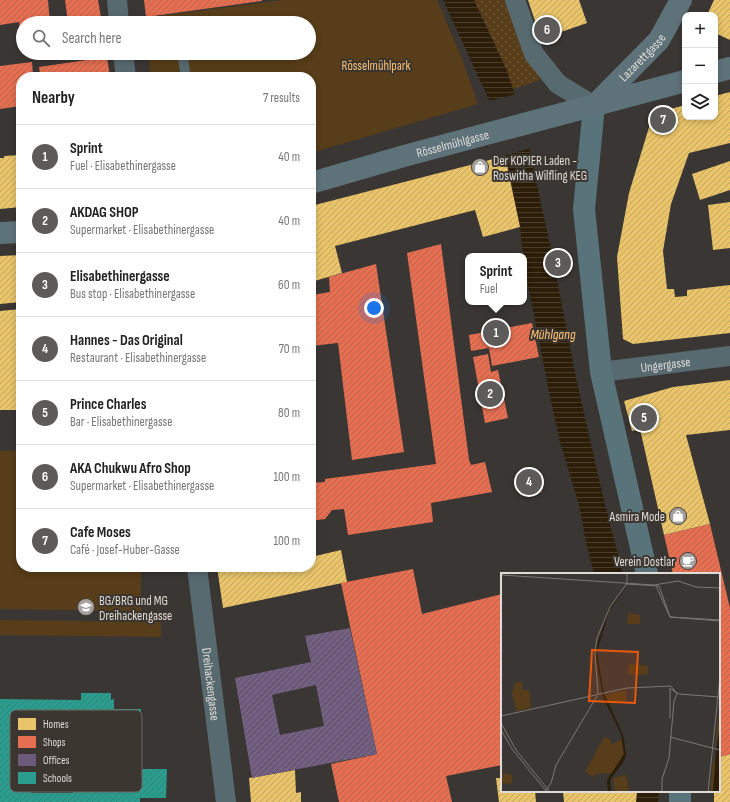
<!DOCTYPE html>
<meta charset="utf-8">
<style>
body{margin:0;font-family:"Sofia Sans Condensed",sans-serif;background:#f6f6f6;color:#222}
.controls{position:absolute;right:12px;top:12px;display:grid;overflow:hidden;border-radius:8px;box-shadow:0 2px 6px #0003}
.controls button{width:36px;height:36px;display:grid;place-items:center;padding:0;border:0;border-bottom:1px solid #e0e0e0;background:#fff;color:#222;font:20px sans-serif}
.you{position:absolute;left:374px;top:308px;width:14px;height:14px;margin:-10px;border:3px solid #fff;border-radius:50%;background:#1a73e8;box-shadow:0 0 0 6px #1a73e833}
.badge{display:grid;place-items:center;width:26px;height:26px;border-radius:50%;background:#5d5b5a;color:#fff;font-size:13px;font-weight:700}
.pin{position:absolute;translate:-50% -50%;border:2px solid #fff;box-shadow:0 1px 4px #0006}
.popup{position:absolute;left:465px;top:253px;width:62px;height:52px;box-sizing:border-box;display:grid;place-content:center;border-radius:8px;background:#fff;filter:drop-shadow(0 1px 3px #0005);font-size:13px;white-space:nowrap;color:#767676}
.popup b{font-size:15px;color:#222}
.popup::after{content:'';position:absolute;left:50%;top:100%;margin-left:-8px;border:8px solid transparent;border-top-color:#fff}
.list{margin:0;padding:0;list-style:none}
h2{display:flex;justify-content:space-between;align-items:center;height:52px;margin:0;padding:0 16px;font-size:17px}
h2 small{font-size:13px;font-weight:400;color:#767676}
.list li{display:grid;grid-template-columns:26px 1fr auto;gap:12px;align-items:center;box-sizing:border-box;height:64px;padding:0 16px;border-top:1px solid #e0e0e0}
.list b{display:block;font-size:15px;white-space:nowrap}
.list p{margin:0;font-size:13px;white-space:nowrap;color:#767676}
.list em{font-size:13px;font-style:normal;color:#767676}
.icon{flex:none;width:22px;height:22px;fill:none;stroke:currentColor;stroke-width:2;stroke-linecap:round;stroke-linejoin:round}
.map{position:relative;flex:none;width:730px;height:802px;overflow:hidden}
.search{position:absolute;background:#fff;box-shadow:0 2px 6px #0003;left:16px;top:16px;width:300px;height:44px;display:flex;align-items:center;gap:10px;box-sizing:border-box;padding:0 14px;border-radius:22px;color:#767676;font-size:15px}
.panel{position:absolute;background:#fff;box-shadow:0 2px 6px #0003;left:16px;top:72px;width:300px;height:500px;border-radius:16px}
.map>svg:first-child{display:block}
.grass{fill:url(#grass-dots)}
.park{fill:#573d19}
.water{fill:url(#water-rules)}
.pier{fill:#393633}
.homes{fill:url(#homes-hatch)}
.shops{fill:url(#shops-hatch)}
.offices{fill:url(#offices-hatch);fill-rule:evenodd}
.schools{fill:url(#schools-hatch);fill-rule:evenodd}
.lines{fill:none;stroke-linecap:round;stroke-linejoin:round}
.service{stroke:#576a70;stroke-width:10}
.minor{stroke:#576a70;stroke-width:20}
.secondary{stroke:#59737b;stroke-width:22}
.primary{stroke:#5e727a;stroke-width:22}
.labels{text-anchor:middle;stroke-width:4;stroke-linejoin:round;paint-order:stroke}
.street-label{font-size:13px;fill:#dfdbd7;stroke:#3c3630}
.park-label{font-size:13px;fill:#fabf75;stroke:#3c3630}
.poi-label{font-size:13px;fill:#dfdbd7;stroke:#3c3630;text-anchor:start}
.water-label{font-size:14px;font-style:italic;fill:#ffc37a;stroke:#3c3630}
.inset-road{fill:none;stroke:#7b7875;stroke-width:1}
.view{fill:#e8590c;fill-opacity:0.15;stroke:#e8590c;stroke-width:2}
.inset-edge{fill:none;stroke:#dfdbd7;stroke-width:2}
.key{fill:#3c3630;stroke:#6d6862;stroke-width:1}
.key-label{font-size:11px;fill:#dfdbd7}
</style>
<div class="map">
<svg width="730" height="802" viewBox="0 0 730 802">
<defs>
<pattern id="grass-dots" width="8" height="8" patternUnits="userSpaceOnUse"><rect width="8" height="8" fill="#573d19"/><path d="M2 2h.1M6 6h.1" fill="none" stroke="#6f583a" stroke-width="1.8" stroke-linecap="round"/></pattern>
<pattern id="water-rules" width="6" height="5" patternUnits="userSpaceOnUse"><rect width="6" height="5" fill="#2c1d08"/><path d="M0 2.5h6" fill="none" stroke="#4a3d2b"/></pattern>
<pattern id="homes-hatch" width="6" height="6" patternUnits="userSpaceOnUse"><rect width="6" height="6" fill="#e9c46a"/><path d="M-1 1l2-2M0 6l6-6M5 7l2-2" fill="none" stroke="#c0a460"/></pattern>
<pattern id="shops-hatch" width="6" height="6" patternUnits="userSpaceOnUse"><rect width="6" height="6" fill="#e76f51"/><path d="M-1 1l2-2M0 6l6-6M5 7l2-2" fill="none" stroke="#b6624c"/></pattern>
<pattern id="offices-hatch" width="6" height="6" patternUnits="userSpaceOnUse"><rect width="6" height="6" fill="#6d597a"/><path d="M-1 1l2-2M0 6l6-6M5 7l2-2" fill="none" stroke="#81708c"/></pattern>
<pattern id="schools-hatch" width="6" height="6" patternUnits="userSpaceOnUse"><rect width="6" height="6" fill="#2a9d8f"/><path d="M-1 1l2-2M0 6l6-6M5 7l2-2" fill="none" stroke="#328277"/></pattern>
</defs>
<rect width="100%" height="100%" fill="#393633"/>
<path class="grass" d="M474,0h37l29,80 -27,9 -6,-18z"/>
<g class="park">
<path d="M283,0h154l24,56 17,48 -167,49v-76h-160l-3,-24h161v-30h-165l-1,-5z"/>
<path d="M0,451h21v116h120v44l-141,-2z"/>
<path d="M0,620l161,2v15l-161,-2z"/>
</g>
<g class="water">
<path d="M443,0h31l33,71 15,45 30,138 24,124 28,123 19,73h-29l-8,-32 -7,-37 -19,-63 -11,-50 -25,-128 -4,-37 -20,-100 -11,-27z"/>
<path d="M637,791h22l-1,11h-22z"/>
</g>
<path class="pier" d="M517,94l14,54 -26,8 -7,-28 -10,-27z"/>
<g class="homes">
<path d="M528,0h51l8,23 -46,16z"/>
<path d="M714,0h16v40l-15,-7v-18h-8z"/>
<path d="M730,92v51l-41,10 -18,51 -8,47 4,38h7l1,8 12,-1v-6l43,-5v48l-97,11 -10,-5 -6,-82 12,-64 24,-79 32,-9v12h30v-21z"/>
<path d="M21,155v52l-21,2v-51h4v-2z"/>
<path d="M505,156l15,71 -37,10 -8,-27 -140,36 7,27 -31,9v-76z"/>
<path d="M730,161v29l-30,10 -8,-26z"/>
<path d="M730,202v46l-17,2 -5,-45z"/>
<path d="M21,255v47l-21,2v-48z"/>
<path d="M21,309v101h-21v-99z"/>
<path d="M730,380v50l-44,5 24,89 -46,11 -24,-106 -8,2 -8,-30 49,-14z"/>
<path d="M341,550l6,32 -124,26 -6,-41h94v-10z"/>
<path d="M730,754v48h-16v-11h5v-34z"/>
<path d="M295,770l1,23 5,-1v10h-50l-2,-24z"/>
<path d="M496,778h6v13h33l1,11h-37z"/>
<path d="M563,791h74l-1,11h-72z"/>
</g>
<g class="shops">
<path d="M0,0h48l2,23h-27v6l-3,1 -1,-8 -19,3z"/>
<path d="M65,0h33l4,23h-34z"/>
<path d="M144,0h118v1l-116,16z"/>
<path d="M107,57l3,20h-89v29l-21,3v-43l32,-4 1,13 7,-1 -1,-7z"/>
<path d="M441,244l28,216 2,5 14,-3 7,30 -61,11 2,19 -85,13 -4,-26 -12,1 -7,9 -14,2v-38l14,-1v-3l111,-15 -29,-211z"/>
<path d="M376,264l28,188 -52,8 -14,-117 -27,3v-51l19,-3 -1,-15z"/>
<path d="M532,323l7,34 -47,9 -3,-18 -18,3 -2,-16z"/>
<path d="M488,354l3,18 7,-2 10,48 -23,5 -12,-66z"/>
<path d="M537,469l5,23 -18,3 -4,-22z"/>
<path d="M710,524l20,84v146l-11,3v-183h-46l-9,-39z"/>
<path d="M413,569l9,45 80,-20v171l-56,11 6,26h-113l-8,-38 46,-10 -36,-171z"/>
</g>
<path class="offices" d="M350,628l27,126 -125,24 -17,-100 76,-16 -6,-26zM316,685l8,41 -44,9 -8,-40z"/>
<path class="schools" d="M81,693h30v7l3,-1v10h27v60h26l-1,29h-26v4h-140v-103l81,1zM31,771h42v22h-42z"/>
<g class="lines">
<path class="service" d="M182,53l4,24"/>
<g class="minor">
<path d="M117,0l2,23"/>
<path d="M515,0l19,54 24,30 36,22"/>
<path d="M123,53l3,24"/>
<path id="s1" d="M601,372l129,-16"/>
<path id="s2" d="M197,567l29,235"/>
</g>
<g class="secondary">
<path d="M594,106l-10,103 17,163 46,202"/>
<path d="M680,802v-11"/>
</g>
<g class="primary">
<path d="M715,72l15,-4"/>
<path id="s3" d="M595,105l64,-65 22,-40"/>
<path id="s4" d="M311,183l93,-27 281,-75"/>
<path d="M0,233l21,-1"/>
</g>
</g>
<defs>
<g id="shop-disc" transform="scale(0.9)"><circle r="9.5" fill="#a5a19e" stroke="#3c3630"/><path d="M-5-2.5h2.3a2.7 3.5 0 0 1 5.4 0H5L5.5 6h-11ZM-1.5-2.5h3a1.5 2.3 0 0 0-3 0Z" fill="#fff"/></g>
<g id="cafe-disc" transform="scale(0.9)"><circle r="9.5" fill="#a5a19e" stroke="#3c3630"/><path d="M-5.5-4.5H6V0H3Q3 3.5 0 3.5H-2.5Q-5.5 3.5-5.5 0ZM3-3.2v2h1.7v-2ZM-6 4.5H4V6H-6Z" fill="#fff"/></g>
<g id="school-disc" transform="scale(0.9)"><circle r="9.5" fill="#a5a19e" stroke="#3c3630"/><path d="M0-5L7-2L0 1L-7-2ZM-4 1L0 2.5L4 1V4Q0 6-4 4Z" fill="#fff"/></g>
</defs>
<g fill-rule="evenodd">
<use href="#shop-disc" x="480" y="167"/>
<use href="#shop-disc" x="678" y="516"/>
<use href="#cafe-disc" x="688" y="561"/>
<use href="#school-disc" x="86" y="607"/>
</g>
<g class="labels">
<g class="street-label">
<text dy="5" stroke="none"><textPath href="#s3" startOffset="67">Lazarettgasse</textPath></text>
<text dy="5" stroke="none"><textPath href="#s4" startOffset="147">Rösselmühlgasse</textPath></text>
<text dy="5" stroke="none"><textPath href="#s1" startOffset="65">Ungergasse</textPath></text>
<text dy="5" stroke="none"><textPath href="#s2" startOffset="118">Dreihackengasse</textPath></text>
</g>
<g class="park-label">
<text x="376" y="70">Rösselmühlpark</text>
</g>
<g class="poi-label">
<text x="493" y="165">Der KOPIER Laden -<tspan x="493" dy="15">Roswitha Wilfling KEG</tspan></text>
<text x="665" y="521" text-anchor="end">Asmira Mode</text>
<text x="675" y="566" text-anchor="end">Verein Dostlar</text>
<text x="99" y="605">BG/BRG und MG<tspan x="99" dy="15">Dreihackengasse</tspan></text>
</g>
<g class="water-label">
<text x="553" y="339">Mühlgang</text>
</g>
</g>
<g transform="translate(501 573)">
<rect width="219" height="219" fill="#393633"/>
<path d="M127,40l12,2v9h-13zM128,91l19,2v9l-20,-1zM15,109l7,1 -1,7h7l2,18 -15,3 -4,-18zM125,117v12h-18l-3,-7zM219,128v26l-5,21v-2zM103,164l6,2 1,5 11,-4 2,18 -11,15 -17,1 -3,3 -8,-5zM213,179l1,18 -2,22h-3zM0,200l12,2 -2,9 -10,-1zM125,202l3,17 -14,-1 -2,-13z" fill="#573d19"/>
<path d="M125,14l-17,24 -12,41 7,41 19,42 3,19 -2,7 -14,19 1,12h-3l-1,-12 17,-26 -3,-20 -18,-37 -7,-40 1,-12 12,-36zM219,154v65h-7l3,-40z" fill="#2c1d08"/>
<path class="inset-road" d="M0,2l153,10 24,-4 18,6 24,1M125,11l33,2 11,31 50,3M155,13l14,31 50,4M169,115v30M170,116l8,5 40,3M97,121l-3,-41 2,-15 13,-31 17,-24v-10M0,143l126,-28 44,-2 6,8M0,150l15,27 34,42M0,157l11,19 34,42M169,164l50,13M44,219l6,-9 5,-18 41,-69M161,219v-13l7,-21 5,-57 3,-7M207,219l12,-115"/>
<path class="view" d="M91,77l46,2 -3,51 -46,-2z"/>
<rect width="219" height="219" class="inset-edge"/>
</g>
<rect x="10" y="710" width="132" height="82" rx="6" class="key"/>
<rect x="18" y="718" width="18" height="12" fill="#e9c46a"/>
<rect x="18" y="736" width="18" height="12" fill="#e76f51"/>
<rect x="18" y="754" width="18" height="12" fill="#6d597a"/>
<rect x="18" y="772" width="18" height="12" fill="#2a9d8f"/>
<g class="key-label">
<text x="43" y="728">Homes</text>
<text x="43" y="746">Shops</text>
<text x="43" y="764">Offices</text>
<text x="43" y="782">Schools</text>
</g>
</svg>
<div class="controls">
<button>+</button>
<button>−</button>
<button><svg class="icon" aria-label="layers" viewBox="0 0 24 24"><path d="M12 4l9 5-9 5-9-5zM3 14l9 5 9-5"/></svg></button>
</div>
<div class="you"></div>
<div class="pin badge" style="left:496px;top:333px">1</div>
<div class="popup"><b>Sprint</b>Fuel</div>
<div class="pin badge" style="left:490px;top:394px">2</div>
<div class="pin badge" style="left:558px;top:263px">3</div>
<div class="pin badge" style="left:529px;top:482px">4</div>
<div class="pin badge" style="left:644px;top:418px">5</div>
<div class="pin badge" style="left:547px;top:30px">6</div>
<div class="pin badge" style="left:663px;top:120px">7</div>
<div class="search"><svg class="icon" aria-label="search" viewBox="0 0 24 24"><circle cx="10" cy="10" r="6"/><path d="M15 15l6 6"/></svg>Search here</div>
<section class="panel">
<h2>Nearby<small>7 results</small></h2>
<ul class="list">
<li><span class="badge">1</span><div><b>Sprint</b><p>Fuel · Elisabethinergasse</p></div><em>40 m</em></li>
<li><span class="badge">2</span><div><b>AKDAG SHOP</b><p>Supermarket · Elisabethinergasse</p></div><em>40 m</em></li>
<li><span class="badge">3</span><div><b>Elisabethinergasse</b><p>Bus stop · Elisabethinergasse</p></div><em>60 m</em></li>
<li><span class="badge">4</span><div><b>Hannes - Das Original</b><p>Restaurant · Elisabethinergasse</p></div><em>70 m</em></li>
<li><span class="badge">5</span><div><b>Prince Charles</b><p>Bar · Elisabethinergasse</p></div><em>80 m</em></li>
<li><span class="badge">6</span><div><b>AKA Chukwu Afro Shop</b><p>Supermarket · Elisabethinergasse</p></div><em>100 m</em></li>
<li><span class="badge">7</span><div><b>Cafe Moses</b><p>Café · Josef-Huber-Gasse</p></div><em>100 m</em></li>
</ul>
</section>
</div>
